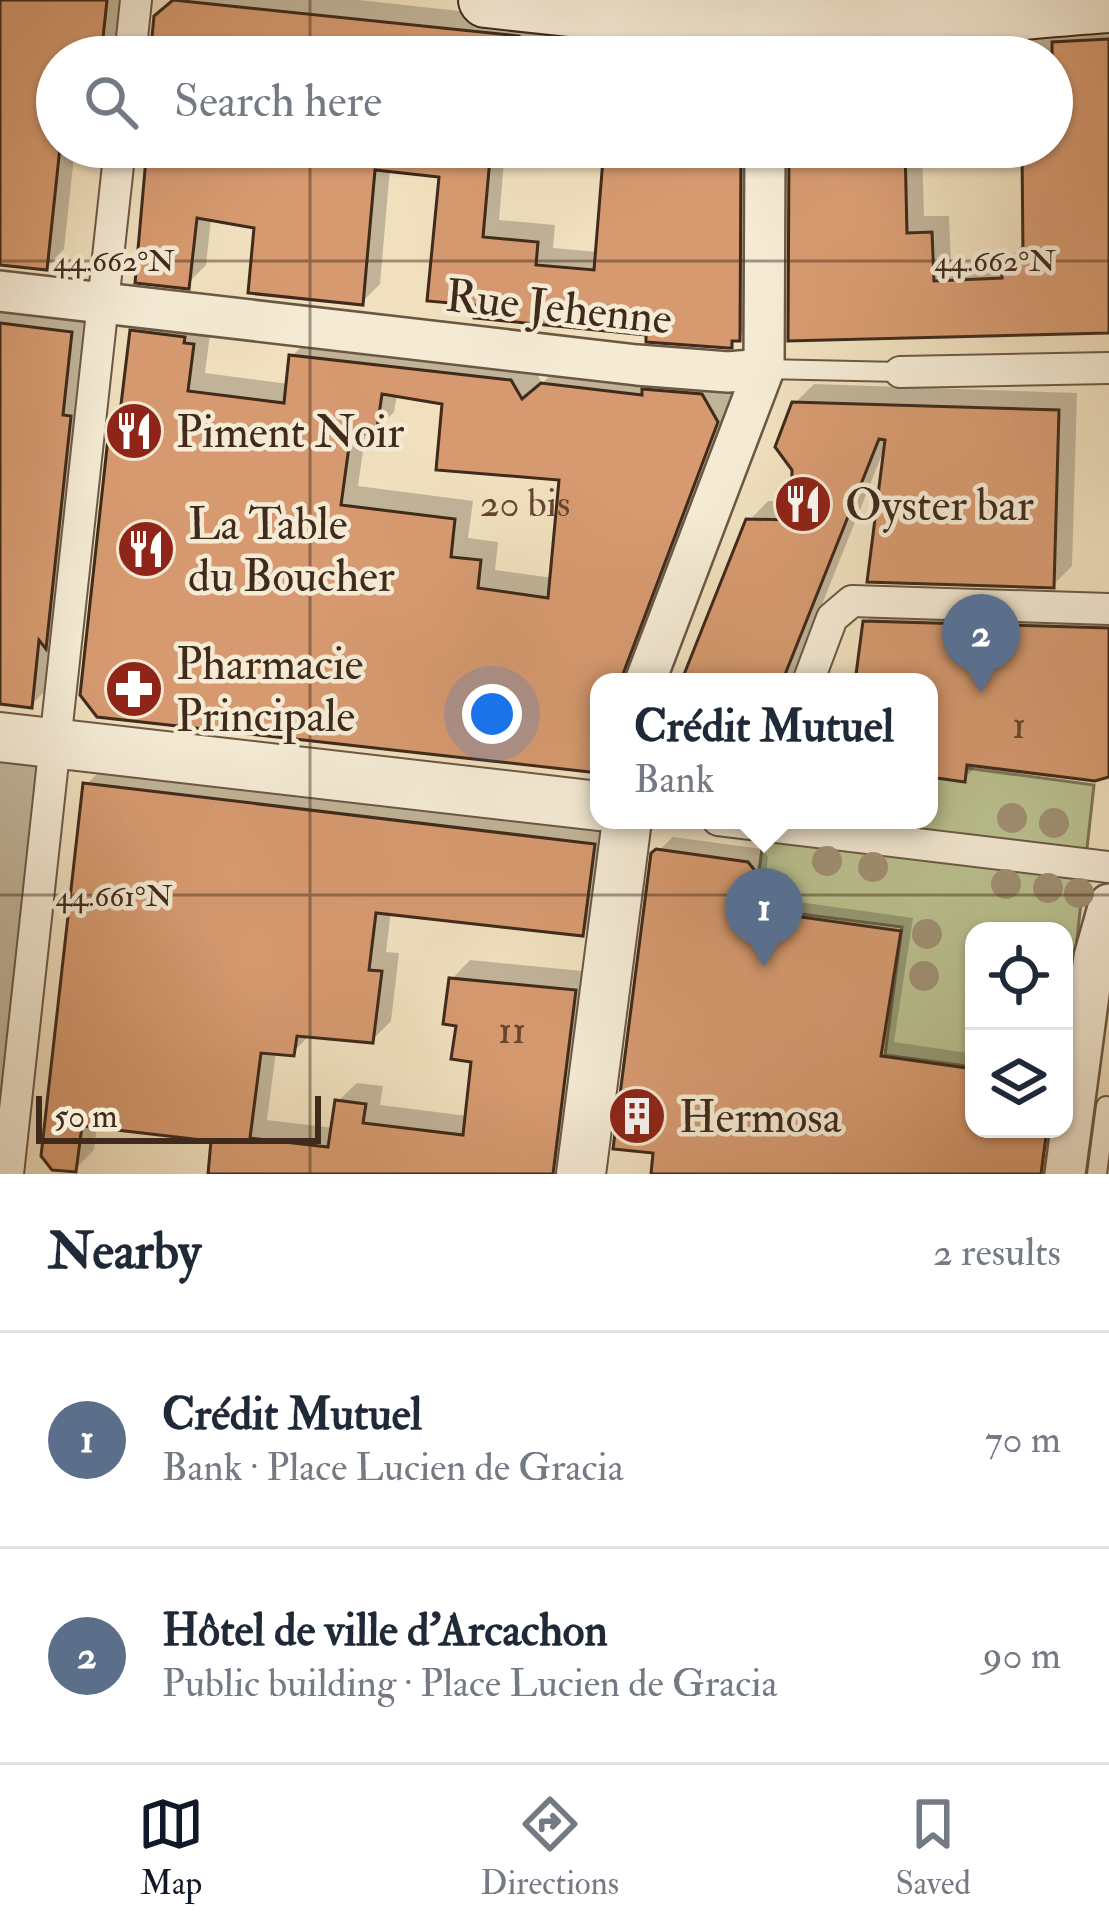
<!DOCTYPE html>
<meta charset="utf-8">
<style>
body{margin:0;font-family:"IM FELL Double Pica",serif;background:#f6f6f7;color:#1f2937}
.controls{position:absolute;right:36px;bottom:36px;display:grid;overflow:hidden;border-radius:24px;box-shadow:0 3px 9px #0004}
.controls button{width:108px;height:108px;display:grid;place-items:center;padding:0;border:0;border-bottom:3px solid #e0e1e3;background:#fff;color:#1f2937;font:60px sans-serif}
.scale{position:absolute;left:36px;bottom:30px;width:285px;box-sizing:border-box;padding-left:12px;border:6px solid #3f2a1b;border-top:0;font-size:33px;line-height:42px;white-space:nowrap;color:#3f2a1b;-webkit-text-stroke:9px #f5ebd5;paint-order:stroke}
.you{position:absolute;left:492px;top:714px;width:42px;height:42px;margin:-30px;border:9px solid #fff;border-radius:50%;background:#1a73e8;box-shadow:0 0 0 18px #1a73e833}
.badge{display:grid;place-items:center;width:78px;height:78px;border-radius:50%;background:#111827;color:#fff;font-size:39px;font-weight:700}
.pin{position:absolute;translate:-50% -99px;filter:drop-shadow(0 3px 6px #0008)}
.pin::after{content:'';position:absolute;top:63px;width:42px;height:36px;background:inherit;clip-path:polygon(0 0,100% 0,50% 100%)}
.popup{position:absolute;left:590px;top:673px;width:348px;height:156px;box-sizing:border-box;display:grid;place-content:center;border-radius:24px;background:#fff;filter:drop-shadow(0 3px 9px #0005);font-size:39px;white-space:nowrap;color:#747a83}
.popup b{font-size:45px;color:#1f2937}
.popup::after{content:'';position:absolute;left:50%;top:100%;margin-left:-24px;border:24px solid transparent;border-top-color:#fff}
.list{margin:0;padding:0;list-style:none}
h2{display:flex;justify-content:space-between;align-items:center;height:156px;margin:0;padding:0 48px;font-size:51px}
h2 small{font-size:39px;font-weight:400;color:#747a83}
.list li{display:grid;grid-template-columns:78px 1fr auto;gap:36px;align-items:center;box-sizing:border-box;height:216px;padding:0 48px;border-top:3px solid #e0e1e3}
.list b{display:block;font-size:45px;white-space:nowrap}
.list p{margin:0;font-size:39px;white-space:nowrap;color:#747a83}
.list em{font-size:39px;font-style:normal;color:#747a83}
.icon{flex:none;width:66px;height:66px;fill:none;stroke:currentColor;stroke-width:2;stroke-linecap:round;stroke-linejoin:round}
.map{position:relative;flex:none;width:1109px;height:1174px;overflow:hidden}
.search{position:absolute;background:#fff;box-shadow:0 3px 9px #0004;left:36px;right:36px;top:36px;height:132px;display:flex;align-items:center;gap:30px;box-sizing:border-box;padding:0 42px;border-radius:66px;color:#747a83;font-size:45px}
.sheet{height:588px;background:#fff}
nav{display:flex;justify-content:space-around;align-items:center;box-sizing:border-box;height:168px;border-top:3px solid #e0e1e3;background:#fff;font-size:33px;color:#747a83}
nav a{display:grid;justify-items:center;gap:6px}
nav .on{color:#111827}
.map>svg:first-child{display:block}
.green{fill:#bbc291;stroke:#7d7656;stroke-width:3}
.shadow{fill:#0003;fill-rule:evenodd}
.building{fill:#d79a70;stroke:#3f2a1b;stroke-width:3;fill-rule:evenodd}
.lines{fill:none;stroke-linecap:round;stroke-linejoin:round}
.service-casing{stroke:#6b5844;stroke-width:22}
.pedestrian-casing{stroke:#6b5844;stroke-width:34}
.minor-casing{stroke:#6b5844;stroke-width:44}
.tertiary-casing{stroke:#6b5844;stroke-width:52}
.secondary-casing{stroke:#3f2a1b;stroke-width:58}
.service{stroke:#f5ebd5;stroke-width:18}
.pedestrian{stroke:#f5ebd5;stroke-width:30}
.minor{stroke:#f5ebd5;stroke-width:39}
.tertiary{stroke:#f5ebd5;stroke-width:48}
.secondary{stroke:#f5ebd5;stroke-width:54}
.tree{fill:#a09174}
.ticks{fill:none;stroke:#3f2a1b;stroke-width:3;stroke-opacity:0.45}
.labels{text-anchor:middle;stroke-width:9;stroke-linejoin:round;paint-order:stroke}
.number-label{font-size:39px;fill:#654630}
.street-label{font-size:45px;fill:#3f2a1b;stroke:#f5ebd5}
.poi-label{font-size:45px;fill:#3f2a1b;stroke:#f5ebd5;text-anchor:start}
.ticks-label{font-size:30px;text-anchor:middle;fill:#3f2a1b;stroke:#f5ebd5;stroke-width:9;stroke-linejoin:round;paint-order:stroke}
</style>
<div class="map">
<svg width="1109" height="1174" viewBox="0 0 1109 1174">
<rect width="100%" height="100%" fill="#f0e0be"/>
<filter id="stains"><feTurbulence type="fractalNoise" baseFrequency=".00167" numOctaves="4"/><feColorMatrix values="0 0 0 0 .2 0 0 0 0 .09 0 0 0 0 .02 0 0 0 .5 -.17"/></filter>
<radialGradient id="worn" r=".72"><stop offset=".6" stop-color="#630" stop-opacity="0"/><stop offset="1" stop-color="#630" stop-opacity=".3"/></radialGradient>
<path class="green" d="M929,763l165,22 -30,271v-125h-90v136l-89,-12 17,-128 -148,-19 10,-74 28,-14h137z"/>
<g class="shadow">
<path d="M0,0h122l21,57h-86v90h18l-11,102 -18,18 -46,-5z"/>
<path d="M174,0h184l230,25 521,-1v307l-318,7 1,-191h130l2,69h25l2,48 54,-2 20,-20 -2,-95h29v-90h-901l6,-39z"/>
<path d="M150,147h385l-16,16 -15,-1 -5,58 56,5 -2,23 46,4 8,-105h151l-1,173 -27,25 -252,-30 -36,-141 -52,-6 -10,116 -18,18 -104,-76 -47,-8 -5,47 -17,17z"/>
<path d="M0,308l85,10 -9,83 8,1 -25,229 -8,8 -5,51 -15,15 -31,-4z"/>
<path d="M151,316l60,10 -6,47 84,11 3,-28 19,-19 219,25 12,21 20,-18 159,11 15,25 -86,281h-51v88l-486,-348 11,-11 8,-76zM397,394l48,7 117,76 -9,101 -58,-8 3,-28 -30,-4 5,-37 -115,-15 8,-56 9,1 19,-19z"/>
<path d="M814,384l263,9 -5,173 -19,19 -168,-138 -94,235h-107l65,-161 19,-20 26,1 1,-99z"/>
<path d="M891,597l218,7v170l-130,-10 -15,14 -35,-4v-92l-64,-60z"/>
<path d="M0,750l30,3 12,26 -42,343z"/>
<path d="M105,766l507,60 -11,89 -19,18 -191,-22 -5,41 13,1 -8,68 -19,19 -61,-6 -18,18 -17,-1 -9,69 67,8 4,-27 19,-18 26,3 -3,19 88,11 6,-57 -15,-36 -7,-44 18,-19 123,12 -17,202h-162l-42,-5v5h-161l4,-36 -118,-13 -3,25 -19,19 11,-384z"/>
<path d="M673,837l89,12 6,8 -5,40 150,21 -19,124 80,12v75h83l3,45h-406v-319z"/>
</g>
<g class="building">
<path d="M0,0h107l-6,57h-44v90h3l-13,123 -47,-5z"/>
<path d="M173,0l346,36 -2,21h-367l4,-41z"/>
<path d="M1109,39v294l-321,8 1,-194h116l2,86 25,-1 2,49 68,-3 -1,-19 22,-1 -1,-111h30v-105z"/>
<path d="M147,147h344l-8,90 55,5 -2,23 58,5 10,-123h137l-1,194h-8v7h-4l-82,-6v-7l-172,-17 1,-13 -48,-4 12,-124 -64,-7 -12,135 -115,-12 6,-65 -57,-10 -8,71 -54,-6z"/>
<path d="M0,323l72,9 -9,83 8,1 -25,233 -7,-9 -7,68 -32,-4z"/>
<path d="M130,330l55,7 -1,6 10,1 -6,47 96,12 5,-48 222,25 11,19 19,-16 101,12v-6l60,5 16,28 -98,260h-21v91l-502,-56 -17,-22 30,-275 9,1zM382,394l60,10 -6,66 123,10 -11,118 -70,-10 3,-28 -30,-3 4,-38 -114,-14 10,-73 25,3z"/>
<path d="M792,402l267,8 -5,178 -187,-6 18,-142 -6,-1 -97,243h-101l65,-163 45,1 1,-50 -17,-23z"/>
<path d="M863,621l246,7v149l-14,4 -128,-16 -2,17 -36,-5v-95h-74z"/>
<path d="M83,783l512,61 -12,92 -207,-23 -7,57 13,1 -9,72 -76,-7 -3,20 -33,-3 -11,85 78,9 7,-47 31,4 -3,19 100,12 8,-73 -20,-3 5,-33 -13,-2 6,-46 127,12 -23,184h-345l3,-33 -129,-15 -6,46 -24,-2 -11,-14z"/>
<path d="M656,849l92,13 8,10 -5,38 150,21 -20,125 93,13v60h73l-6,45h-390l2,-21 -40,-4 38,-296z"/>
</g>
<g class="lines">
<g class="service-casing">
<g id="service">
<path d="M764,369l136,3"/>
<path d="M1097,1174l9,-68"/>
</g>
</g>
<g class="pedestrian-casing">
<g id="pedestrian">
<path d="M130,57l6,-57"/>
<path d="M900,372l209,-4"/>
<path d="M808,682l24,-64 20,-17 257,8"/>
<path d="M718,820l391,47"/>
<path d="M8,1174l112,-1027"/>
</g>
</g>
<g class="minor-casing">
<g id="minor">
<path d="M0,291l637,74 91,7 36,-3"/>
<path d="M645,682l119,-313 1,-222"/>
<path d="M1065,1174l29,-217 15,-53"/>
</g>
</g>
<g class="tertiary-casing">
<g id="tertiary">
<path d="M0,737l599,69"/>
<path d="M581,1174l46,-354"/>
</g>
</g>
<g class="secondary-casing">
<path id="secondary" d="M486,0c124,14 249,27 375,23 83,-3 166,-12 248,-18"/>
</g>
<use href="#service" class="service"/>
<use href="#pedestrian" class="pedestrian"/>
<use href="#minor" class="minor"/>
<use href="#tertiary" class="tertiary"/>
<use href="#secondary" class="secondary"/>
</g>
<g class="tree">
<circle cx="1012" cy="818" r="15"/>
<circle cx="1054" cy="823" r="15"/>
<circle cx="827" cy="861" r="15"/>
<circle cx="873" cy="867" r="15"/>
<circle cx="1006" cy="884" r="15"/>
<circle cx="1048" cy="888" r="15"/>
<circle cx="1079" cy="893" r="15"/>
<circle cx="927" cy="934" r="15"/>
<circle cx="924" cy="976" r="15"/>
</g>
<path class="ticks" d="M310,0v57M310,147v1027M0,261h1109M0,895h1109"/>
<defs>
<g id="restaurant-disc" transform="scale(3)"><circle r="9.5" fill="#8f2418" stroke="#f5ebd5"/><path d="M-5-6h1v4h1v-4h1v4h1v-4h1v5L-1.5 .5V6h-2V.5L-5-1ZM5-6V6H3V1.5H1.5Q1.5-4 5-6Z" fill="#fff"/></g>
<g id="pharmacy-disc" transform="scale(3)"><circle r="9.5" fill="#8f2418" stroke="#f5ebd5"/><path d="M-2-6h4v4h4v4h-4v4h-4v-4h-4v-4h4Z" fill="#fff"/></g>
<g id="building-disc" transform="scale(3)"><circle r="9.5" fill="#8f2418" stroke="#f5ebd5"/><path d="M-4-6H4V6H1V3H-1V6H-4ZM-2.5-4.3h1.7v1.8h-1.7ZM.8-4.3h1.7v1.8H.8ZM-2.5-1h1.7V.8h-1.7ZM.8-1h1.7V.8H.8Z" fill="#fff"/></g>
</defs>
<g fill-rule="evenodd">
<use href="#restaurant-disc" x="134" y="431"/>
<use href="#restaurant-disc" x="803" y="504"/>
<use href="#restaurant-disc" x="146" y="549"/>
<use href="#pharmacy-disc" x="134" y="689"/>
<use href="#building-disc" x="637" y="1116"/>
</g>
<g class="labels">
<g class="number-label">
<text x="525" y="516">20 bis</text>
<text x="1019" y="738">1</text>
<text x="512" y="1043">11</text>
</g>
<g class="street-label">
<text transform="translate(559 306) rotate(6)" y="16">Rue Jehenne</text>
</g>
<g class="poi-label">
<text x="176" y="447">Piment Noir</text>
<text x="845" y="520">Oyster bar</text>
<text x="188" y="539">La Table<tspan x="188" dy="52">du Boucher</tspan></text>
<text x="176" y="679">Pharmacie<tspan x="176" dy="52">Principale</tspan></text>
<text x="679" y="1132">Hermosa</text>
</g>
</g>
<g class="ticks-label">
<text x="114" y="271">44.662°N</text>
<text x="995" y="271">44.662°N</text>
<text x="114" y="906">44.661°N</text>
</g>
<rect width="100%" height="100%" filter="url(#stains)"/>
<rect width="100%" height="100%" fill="url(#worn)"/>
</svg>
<div class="controls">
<button><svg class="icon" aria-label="locate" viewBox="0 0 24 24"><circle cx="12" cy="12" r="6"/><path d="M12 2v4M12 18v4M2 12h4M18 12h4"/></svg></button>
<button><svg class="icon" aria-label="layers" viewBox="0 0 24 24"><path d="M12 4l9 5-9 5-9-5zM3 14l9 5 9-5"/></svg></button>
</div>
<div class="scale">50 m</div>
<div class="you"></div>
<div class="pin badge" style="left:764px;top:967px;background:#5c6f8a">1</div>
<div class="popup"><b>Crédit Mutuel</b>Bank</div>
<div class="pin badge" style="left:981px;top:693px;background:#5c6f8a">2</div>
<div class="search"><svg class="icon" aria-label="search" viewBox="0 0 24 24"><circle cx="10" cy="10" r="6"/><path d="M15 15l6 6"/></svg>Search here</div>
</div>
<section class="sheet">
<h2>Nearby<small>2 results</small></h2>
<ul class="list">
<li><span class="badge" style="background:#5c6f8a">1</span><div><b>Crédit Mutuel</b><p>Bank · Place Lucien de Gracia</p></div><em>70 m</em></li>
<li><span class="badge" style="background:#5c6f8a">2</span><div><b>Hôtel de ville d'Arcachon</b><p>Public building · Place Lucien de Gracia</p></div><em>90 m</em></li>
</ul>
</section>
<nav>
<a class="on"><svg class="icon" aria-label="map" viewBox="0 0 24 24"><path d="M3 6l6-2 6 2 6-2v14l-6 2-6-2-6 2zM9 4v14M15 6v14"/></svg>Map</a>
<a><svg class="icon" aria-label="directions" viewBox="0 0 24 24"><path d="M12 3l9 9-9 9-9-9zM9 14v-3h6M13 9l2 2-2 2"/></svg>Directions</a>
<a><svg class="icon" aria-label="saved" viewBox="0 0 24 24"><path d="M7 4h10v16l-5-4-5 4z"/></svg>Saved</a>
</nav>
